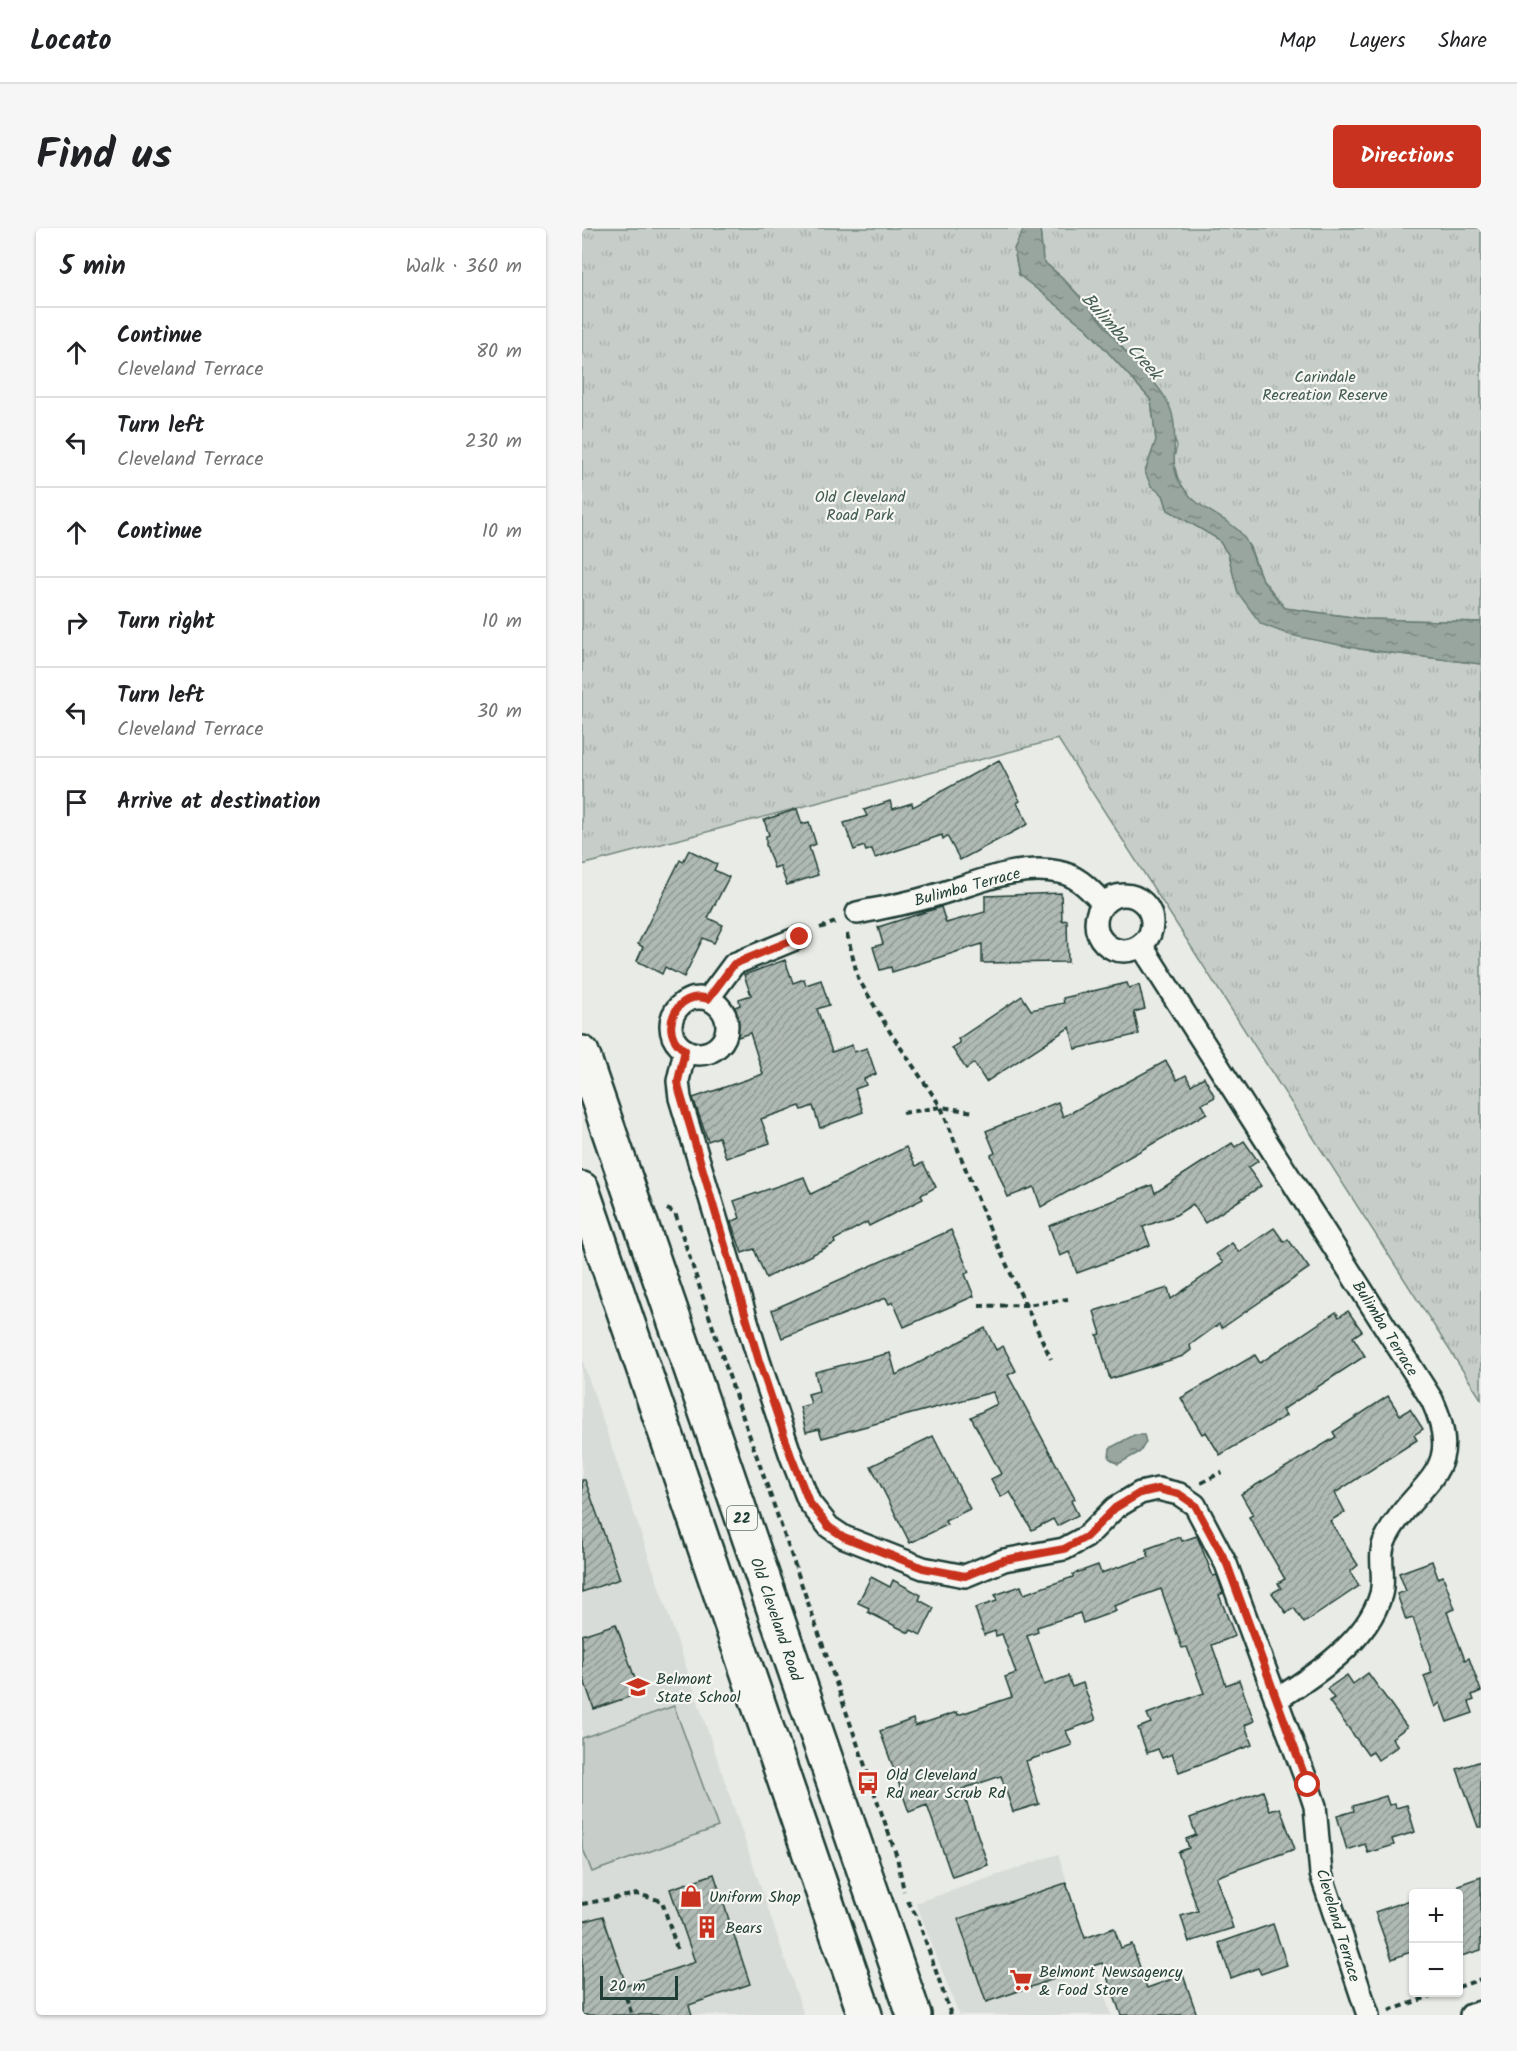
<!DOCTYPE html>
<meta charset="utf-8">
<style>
body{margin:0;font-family:Kalam,sans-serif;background:#f6f6f6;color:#202124}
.controls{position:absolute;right:18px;bottom:18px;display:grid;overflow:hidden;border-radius:6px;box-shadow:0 2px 4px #0004}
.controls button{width:54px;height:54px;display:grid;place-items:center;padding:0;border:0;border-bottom:2px solid #e0e0e0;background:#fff;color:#202124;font:30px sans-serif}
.scale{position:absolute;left:18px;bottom:15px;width:78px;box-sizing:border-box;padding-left:6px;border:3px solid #1f3d34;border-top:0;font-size:16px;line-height:21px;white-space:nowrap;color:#1f3d34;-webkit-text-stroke:4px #f6f6f2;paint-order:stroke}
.stop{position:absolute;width:18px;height:18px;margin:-14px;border:4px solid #c8321e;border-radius:50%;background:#fff}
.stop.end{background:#c8321e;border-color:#fff;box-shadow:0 2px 6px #0008}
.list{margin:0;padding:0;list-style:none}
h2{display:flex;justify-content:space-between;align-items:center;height:78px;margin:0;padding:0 24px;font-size:26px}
h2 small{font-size:20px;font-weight:400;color:#757577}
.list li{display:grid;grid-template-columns:39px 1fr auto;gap:18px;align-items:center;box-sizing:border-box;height:90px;padding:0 24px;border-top:2px solid #e0e0e0}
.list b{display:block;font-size:22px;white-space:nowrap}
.list p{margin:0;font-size:20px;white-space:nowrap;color:#757577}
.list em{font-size:20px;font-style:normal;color:#757577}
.icon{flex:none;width:33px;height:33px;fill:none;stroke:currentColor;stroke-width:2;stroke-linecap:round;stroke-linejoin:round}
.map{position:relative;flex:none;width:899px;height:1787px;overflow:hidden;border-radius:6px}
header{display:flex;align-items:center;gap:36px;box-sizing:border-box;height:84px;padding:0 30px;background:#fff;border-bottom:2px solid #e0e0e0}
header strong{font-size:28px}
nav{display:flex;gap:33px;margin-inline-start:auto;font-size:21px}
.intro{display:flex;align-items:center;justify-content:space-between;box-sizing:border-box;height:144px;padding:0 36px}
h1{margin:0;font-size:42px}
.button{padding:15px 27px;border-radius:6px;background:#c8321e;color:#fff;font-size:21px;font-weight:700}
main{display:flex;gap:36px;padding:0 36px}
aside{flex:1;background:#fff;border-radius:6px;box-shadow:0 2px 4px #0004}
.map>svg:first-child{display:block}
.built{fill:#d8dcd8}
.green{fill:#c7cec9;stroke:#73867e;stroke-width:1.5}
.park{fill:url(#park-tufts);stroke:#73867e;stroke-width:1.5}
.water{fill:url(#water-ripples);stroke:#687c75;stroke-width:1.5}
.building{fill:url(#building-hatch);stroke:#1f3d34;stroke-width:1.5}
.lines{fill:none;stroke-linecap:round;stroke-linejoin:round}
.minor-casing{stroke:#1f3d34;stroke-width:26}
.trunk-casing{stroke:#1f3d34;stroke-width:38}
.path{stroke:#1f3d34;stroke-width:4;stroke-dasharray:6 4.5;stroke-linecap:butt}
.minor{stroke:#f6f6f2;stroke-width:21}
.trunk{stroke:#f6f6f2;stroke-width:33}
.route{stroke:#c8321e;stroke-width:8}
.labels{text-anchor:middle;stroke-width:4.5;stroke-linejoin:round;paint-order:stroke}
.shield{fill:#f6f6f2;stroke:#60746d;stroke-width:1.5}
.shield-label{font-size:15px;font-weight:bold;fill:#1f3d34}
.park-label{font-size:16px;fill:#415a52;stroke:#f6f6f2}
.street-label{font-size:16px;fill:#1f3d34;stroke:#f6f6f2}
.poi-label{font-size:16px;fill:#1f3d34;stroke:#f6f6f2;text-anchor:start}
.water-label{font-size:18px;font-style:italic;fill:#445c54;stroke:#f6f6f2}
</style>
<header>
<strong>Locato</strong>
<nav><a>Map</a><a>Layers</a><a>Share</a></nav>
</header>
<div class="intro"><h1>Find us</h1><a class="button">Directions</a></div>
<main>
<aside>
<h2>5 min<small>Walk · 360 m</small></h2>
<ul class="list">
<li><svg class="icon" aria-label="ahead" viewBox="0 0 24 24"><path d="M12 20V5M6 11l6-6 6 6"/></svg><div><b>Continue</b><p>Cleveland Terrace</p></div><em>80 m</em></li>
<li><svg class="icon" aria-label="left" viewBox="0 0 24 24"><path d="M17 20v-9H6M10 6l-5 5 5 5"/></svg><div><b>Turn left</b><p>Cleveland Terrace</p></div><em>230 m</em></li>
<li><svg class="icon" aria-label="ahead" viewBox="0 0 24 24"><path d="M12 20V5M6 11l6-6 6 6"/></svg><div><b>Continue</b></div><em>10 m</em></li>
<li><svg class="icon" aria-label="right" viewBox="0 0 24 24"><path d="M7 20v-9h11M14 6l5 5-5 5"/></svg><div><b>Turn right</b></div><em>10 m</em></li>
<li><svg class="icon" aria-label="left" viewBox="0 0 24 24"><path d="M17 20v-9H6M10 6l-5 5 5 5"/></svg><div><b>Turn left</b><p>Cleveland Terrace</p></div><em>30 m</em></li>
<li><svg class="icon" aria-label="arrive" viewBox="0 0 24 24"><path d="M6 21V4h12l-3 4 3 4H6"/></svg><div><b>Arrive at destination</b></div></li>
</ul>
</aside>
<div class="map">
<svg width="899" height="1787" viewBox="0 0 899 1787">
<defs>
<pattern id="park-tufts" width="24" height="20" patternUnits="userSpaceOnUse" patternTransform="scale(1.5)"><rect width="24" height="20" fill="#c7cec9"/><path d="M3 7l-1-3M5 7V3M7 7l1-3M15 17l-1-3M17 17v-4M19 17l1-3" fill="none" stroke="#aab2ad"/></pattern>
<pattern id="water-ripples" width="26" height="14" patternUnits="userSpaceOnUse" patternTransform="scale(1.5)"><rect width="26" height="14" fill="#99a6a0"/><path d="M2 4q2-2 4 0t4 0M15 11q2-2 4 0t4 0" fill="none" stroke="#7c8883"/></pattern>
<pattern id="building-hatch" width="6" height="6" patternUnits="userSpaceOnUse" patternTransform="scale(1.5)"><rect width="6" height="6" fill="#b0bab5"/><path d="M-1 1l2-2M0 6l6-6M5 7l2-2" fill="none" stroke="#8f9894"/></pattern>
</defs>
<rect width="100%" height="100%" fill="#e9ebe7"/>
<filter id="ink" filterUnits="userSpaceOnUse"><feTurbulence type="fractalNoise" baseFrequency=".0167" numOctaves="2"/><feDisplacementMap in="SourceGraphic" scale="12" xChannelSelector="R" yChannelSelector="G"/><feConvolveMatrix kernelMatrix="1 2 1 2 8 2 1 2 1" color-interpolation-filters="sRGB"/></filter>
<g filter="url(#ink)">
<g class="built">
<path d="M0,1131l222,656h-222z"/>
<path d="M476,1626l53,161h-152l-43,-112z"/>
</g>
<path class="green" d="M92,1478l44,121 -126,45 -10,-26v-108z"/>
<g class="park">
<path d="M0,0h442l-10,21 5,25 68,55 64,71 5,41 -11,31 18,23 5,15 50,29 10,15 10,39 121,56 122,15v735l-423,-660 -476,126z"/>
<path d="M458,0h441v394l-114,-3 -82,-11 -24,-31 -11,-30 -12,-16 -47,-31 -13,-21 -5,-18 4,-15 -20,-59 -33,-37 -8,-14 -54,-59 -19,-16z"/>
</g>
<g class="water">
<path d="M442,0h16l3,33c32,27 57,59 83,91 14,17 34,33 43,53 12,27 -1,56 10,76 16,28 37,30 59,49 12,12 15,30 22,45 6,12 17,23 25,33l82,11 114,3v42l-121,-15 -70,-14 -29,-11 -23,-31 -10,-39 -10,-15 -50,-29 -5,-15 -12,-9 -6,-14 11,-32 -5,-40 -64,-71 -68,-54 -5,-26z"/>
<path d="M552,1207h10l2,7 -6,10 -22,12 -9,-6 1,-10z"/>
</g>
<g class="building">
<path d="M417,532l21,41 -3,2 11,21 -68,36 -13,-24 -4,3 -1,-4 -67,23 -3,-9 -6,2 -2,-5 -10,4 -10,-27 23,-7 -3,-6 26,-9 3,8 19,-6 1,4z"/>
<path d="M215,581l5,15 7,-2 7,22 -7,3 9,28 -31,10 -7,-19 -6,2 -8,-23v-9l3,-1 -5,-15z"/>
<path d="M107,622l28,14 -3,6 15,7 -21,41 15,7 -9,18 -11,-5 -19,39 -19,-10 -3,7 -25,-13 6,-14 -5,-3 42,-84 3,2z"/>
<path d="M479,665l1,28 5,-1 1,42 -86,1v-19l-90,28 -1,-5 -11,3 -7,-23 10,-3 -5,-17 63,-20 5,16 39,-11v-16z"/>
<path d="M203,732l8,23 11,-4 2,6 15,-5 8,25 -12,4 15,43 20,-7 2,7 13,-4 9,26 -12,5 2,6 -11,4 8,23 -43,16 -7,-22 -11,4 -2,-4 -39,13 9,24 -44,15 -7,-21 -11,4 -15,-43 70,-24 -13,-41 -12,4 -10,-27 12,-5 -1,-6 12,-4 -7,-20z"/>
<path d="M545,755l2,5 10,-3 6,24 -11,3 5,22 -64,15 -5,-22 -84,55 -12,-19 -8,6 -14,-21 8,-5 -2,-4 64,-43 9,14 33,-7 -1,-5z"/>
<path d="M584,833l11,19 9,-5 5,10 13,-8 11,20 -13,7 5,9 -166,94 -7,-20 -26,10 -17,-42 4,-2 -9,-22 72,-29 5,15z"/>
<path d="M662,913l14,20 -10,7 13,18 -56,37 -12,-19 -17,11 -33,12 7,18 -51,20 -22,8 -8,-21 -9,4 -11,-30 103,-41 3,8 77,-50 3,4z"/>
<path d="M324,919l10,19 7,-3 13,24 -15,8 2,4 -54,27 -2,-4 -33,18 1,3 -69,35 -12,-29 -12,4 -11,-31 9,-4 -6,-17 70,-24 7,17z"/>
<path d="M692,1000l10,14 4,-3 21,29 -87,60 -3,-4 -29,21 1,5 -8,6 -73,23 -13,-44 4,-1 -7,-23 74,-23 3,11 52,-36 -7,-9 16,-11 7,9z"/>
<path d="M369,1002l18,42 -4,2 9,22 -70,31 -11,-25 -4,2 -3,-6 -104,40 -10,-28z"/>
<path d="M766,1083l14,20 -9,6 12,19 -83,54 4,6 -66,39 -14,-23 -4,2 -21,-36 74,-43 5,8 76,-51 3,5z"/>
<path d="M403,1100l11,22 7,-4 13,25 -8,4 67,124 -4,2 7,14 -21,11 -4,-7 -21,11 -22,-38 -9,5 -10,-18 10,-5 -30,-57 26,-13 -4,-12 -171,46 -3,-9 -13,3 -6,-25 11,-3 -3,-10 11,-3 -4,-19 75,-19 6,22z"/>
<path d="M806,1168l12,19 10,-6 13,20 -9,6 3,5 -82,53 10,19 -15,9 28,44 -8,7 9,14 -55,37 -10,-15 -8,5 -14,-20 9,-5 -3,-5 7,-4 -36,-62 4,-2 -12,-21 95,-57 -3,-5z"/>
<path d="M351,1208l37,73 -25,12 2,4 -37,18 -39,-77z"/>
<path d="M0,1252h3l35,99 -38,13z"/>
<path d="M615,1308l16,40 4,-1 6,18 -4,2 16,41 -23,9 14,40 13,-5 15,41 -9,4 7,20 -73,27 -7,-18 -10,4 -4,-9 -11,4 -9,-25 13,-5 -4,-9 57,-21 -17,-46 -5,1 -21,-59 -47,17 2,5 -33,12 -3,-10 -43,14 1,5 -11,4 17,49 24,-9 4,11 11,-4 13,37 -30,11 6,14 -46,16 13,43 -26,8 -12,-36 -39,13 26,76 -36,12 -25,-72 -18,7 -29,-81 33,-12 2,7 42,-14 1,3 54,-18 -7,-20 11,-4 -14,-39 -6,2 -1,-5 -11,4 -9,-27 22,-7 -2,-6 26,-9 3,8 49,-17v-3l25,-9 3,8 48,-16 -3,-8 34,-12 2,4z"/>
<path d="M850,1333l6,17 5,-2 12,33 -8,3 18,48 4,-2 12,33 -9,4 2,5 -5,2 4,11 -26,9 -7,-19 -5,4 -11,-31 8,-3 -19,-55 -7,2 -9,-26 9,-3 -7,-18z"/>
<path d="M289,1349l19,10 3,-7 28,15 -2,5 15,8 -13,27 -10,-5 -2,3 -41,-21 1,-4 -11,-5z"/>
<path d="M34,1396l24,69 -46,16 -12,-35v-39z"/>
<path d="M786,1445l39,54 -15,11 6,8 -20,14 -5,-8 -5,3 -39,-54 5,-3 -7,-9 20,-14 6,9z"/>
<path d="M899,1533v66h-3l-21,-58z"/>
<path d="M681,1563l7,20 10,-3 15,41 -79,28 17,51 -44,14 -8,-26 17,-5 -20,-59 11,-4 -3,-9 10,-4 -6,-17z"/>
<path d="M804,1568l3,9 6,-1 1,4 11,-3 8,27 -23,7 2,6 -26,8 -3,-9 -18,6 -10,-34 17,-5 -1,-5z"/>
<path d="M132,1646l36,110 -61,21 3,10h-110v-93l21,-6 23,69 69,-23 -25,-73z"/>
<path d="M899,1649v73l-23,7v-72z"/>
<path d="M484,1655l19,55 29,-10 7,20 11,-4 15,44 36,-13 14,40h-76l-19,-52 -116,39 -28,-83z"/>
<path d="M831,1671v52l-21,8 -17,-47z"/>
<path d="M691,1696l14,41 -26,9 -3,-6 -27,10 -12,-35z"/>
</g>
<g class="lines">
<g class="minor-casing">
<g id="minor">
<circle cx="542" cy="695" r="28"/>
<path d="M275,685c24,-5 48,-9 72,-16 42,-11 85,-34 130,-25 18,3 31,18 44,31"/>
<path d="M559,717l291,455c35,75 -16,81 -45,136 -11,19 -1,37 -6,58 -13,47 -66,81 -105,106"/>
<circle cx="117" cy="798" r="28"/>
<path d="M126,771l26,-35 66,-27"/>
<path d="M103,822l-7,31 2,17 79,263 32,95 18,46 20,25 15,10 79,31 42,8 39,-16 60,-11 22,-12 29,-29 25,-15 18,-4 21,5 16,11 31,59 82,221 7,21 6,68 47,141"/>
<path d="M889,1787l10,-3"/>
</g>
</g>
<g class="trunk-casing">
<g id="trunk">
<path d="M0,825l332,962"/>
<path d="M0,961l283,826"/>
</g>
</g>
<g class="path">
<path d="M238,700l18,-7"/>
<path d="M265,706l11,44 32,54 51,75 47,118 63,134"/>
<path d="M321,885l38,-6 33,5"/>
<path d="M85,981l8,4 61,184 161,460 7,34"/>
<path d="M397,1078l47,-1 42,-6"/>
<path d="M619,1255l21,-11"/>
<path d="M326,1673l10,18 33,96"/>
<path d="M0,1676l55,-10 25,7 16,51"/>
<path d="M876,1759l23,-8"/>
<path d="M44,1769l6,18"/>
<path d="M807,1783l53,-19"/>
</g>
<use href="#minor" class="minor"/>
<use href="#trunk" class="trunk"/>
</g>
</g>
<g class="lines" filter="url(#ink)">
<path class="route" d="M218,709l-66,27 -26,35c-31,-11 -52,34 -23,51l-7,31 1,8 80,272 32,95 18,46 20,25 15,10 79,31 42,8 39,-16 60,-11 22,-12 29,-29 25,-15 18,-4 21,5 16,11 32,59 81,221"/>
</g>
<defs>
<g id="school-bare" transform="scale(1.8)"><path d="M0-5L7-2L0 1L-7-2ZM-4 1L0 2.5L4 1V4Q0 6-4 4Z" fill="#c8321e" stroke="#f6f6f2" stroke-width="2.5" paint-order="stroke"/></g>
<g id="bus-bare" transform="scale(1.8)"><path d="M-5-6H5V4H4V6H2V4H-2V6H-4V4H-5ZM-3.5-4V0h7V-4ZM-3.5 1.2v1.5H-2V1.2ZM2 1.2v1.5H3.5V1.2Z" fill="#c8321e" stroke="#f6f6f2" stroke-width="2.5" paint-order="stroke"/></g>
<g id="shop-bare" transform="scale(1.8)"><path d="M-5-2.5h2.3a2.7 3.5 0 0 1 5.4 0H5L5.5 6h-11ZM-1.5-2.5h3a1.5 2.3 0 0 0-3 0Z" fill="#c8321e" stroke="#f6f6f2" stroke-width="2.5" paint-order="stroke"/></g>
<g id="building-bare" transform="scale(1.8)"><path d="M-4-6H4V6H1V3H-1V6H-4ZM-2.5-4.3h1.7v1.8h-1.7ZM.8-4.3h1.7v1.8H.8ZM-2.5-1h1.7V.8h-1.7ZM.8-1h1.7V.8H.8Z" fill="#c8321e" stroke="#f6f6f2" stroke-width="2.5" paint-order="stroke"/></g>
<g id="supermarket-bare" transform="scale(1.8)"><path d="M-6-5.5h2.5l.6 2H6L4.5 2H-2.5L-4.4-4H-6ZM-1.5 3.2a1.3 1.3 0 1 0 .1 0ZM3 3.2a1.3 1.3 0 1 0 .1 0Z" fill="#c8321e" stroke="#f6f6f2" stroke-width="2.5" paint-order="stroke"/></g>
</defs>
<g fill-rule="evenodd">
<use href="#school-bare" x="56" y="1459"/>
<use href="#bus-bare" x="286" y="1555"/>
<use href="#shop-bare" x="109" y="1668"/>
<use href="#building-bare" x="125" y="1699"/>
<use href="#supermarket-bare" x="439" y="1752"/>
</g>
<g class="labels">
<rect class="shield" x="145" y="1278" width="30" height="24" rx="4.5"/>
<g class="shield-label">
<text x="160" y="1295">22</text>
</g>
<g class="park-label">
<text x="743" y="154">Carindale<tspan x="743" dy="18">Recreation Reserve</tspan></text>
<text x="278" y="274">Old Cleveland<tspan x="278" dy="18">Road Park</tspan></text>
</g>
<g class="street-label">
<text transform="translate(385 658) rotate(-15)" y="6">Bulimba Terrace</text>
<text transform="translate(804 1100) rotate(58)" y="6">Bulimba Terrace</text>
<text transform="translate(195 1391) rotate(71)" y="6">Old Cleveland Road</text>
<text transform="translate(757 1697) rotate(73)" y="6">Cleveland Terrace</text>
</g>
<g class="poi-label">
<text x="74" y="1456">Belmont<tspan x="74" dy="18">State School</tspan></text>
<text x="304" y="1552">Old Cleveland<tspan x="304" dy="18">Rd near Scrub Rd</tspan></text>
<text x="127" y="1674">Uniform Shop</text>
<text x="143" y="1705">Bears</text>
<text x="457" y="1749">Belmont Newsagency<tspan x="457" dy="18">&amp; Food Store</tspan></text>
</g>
<g class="water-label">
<text transform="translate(540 108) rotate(48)" y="6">Bulimba Creek</text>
</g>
</g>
</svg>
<div class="controls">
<button>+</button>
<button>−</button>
</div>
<div class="scale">20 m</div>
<div class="stop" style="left:726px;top:1557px"></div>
<div class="stop end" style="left:218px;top:709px"></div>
</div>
</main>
